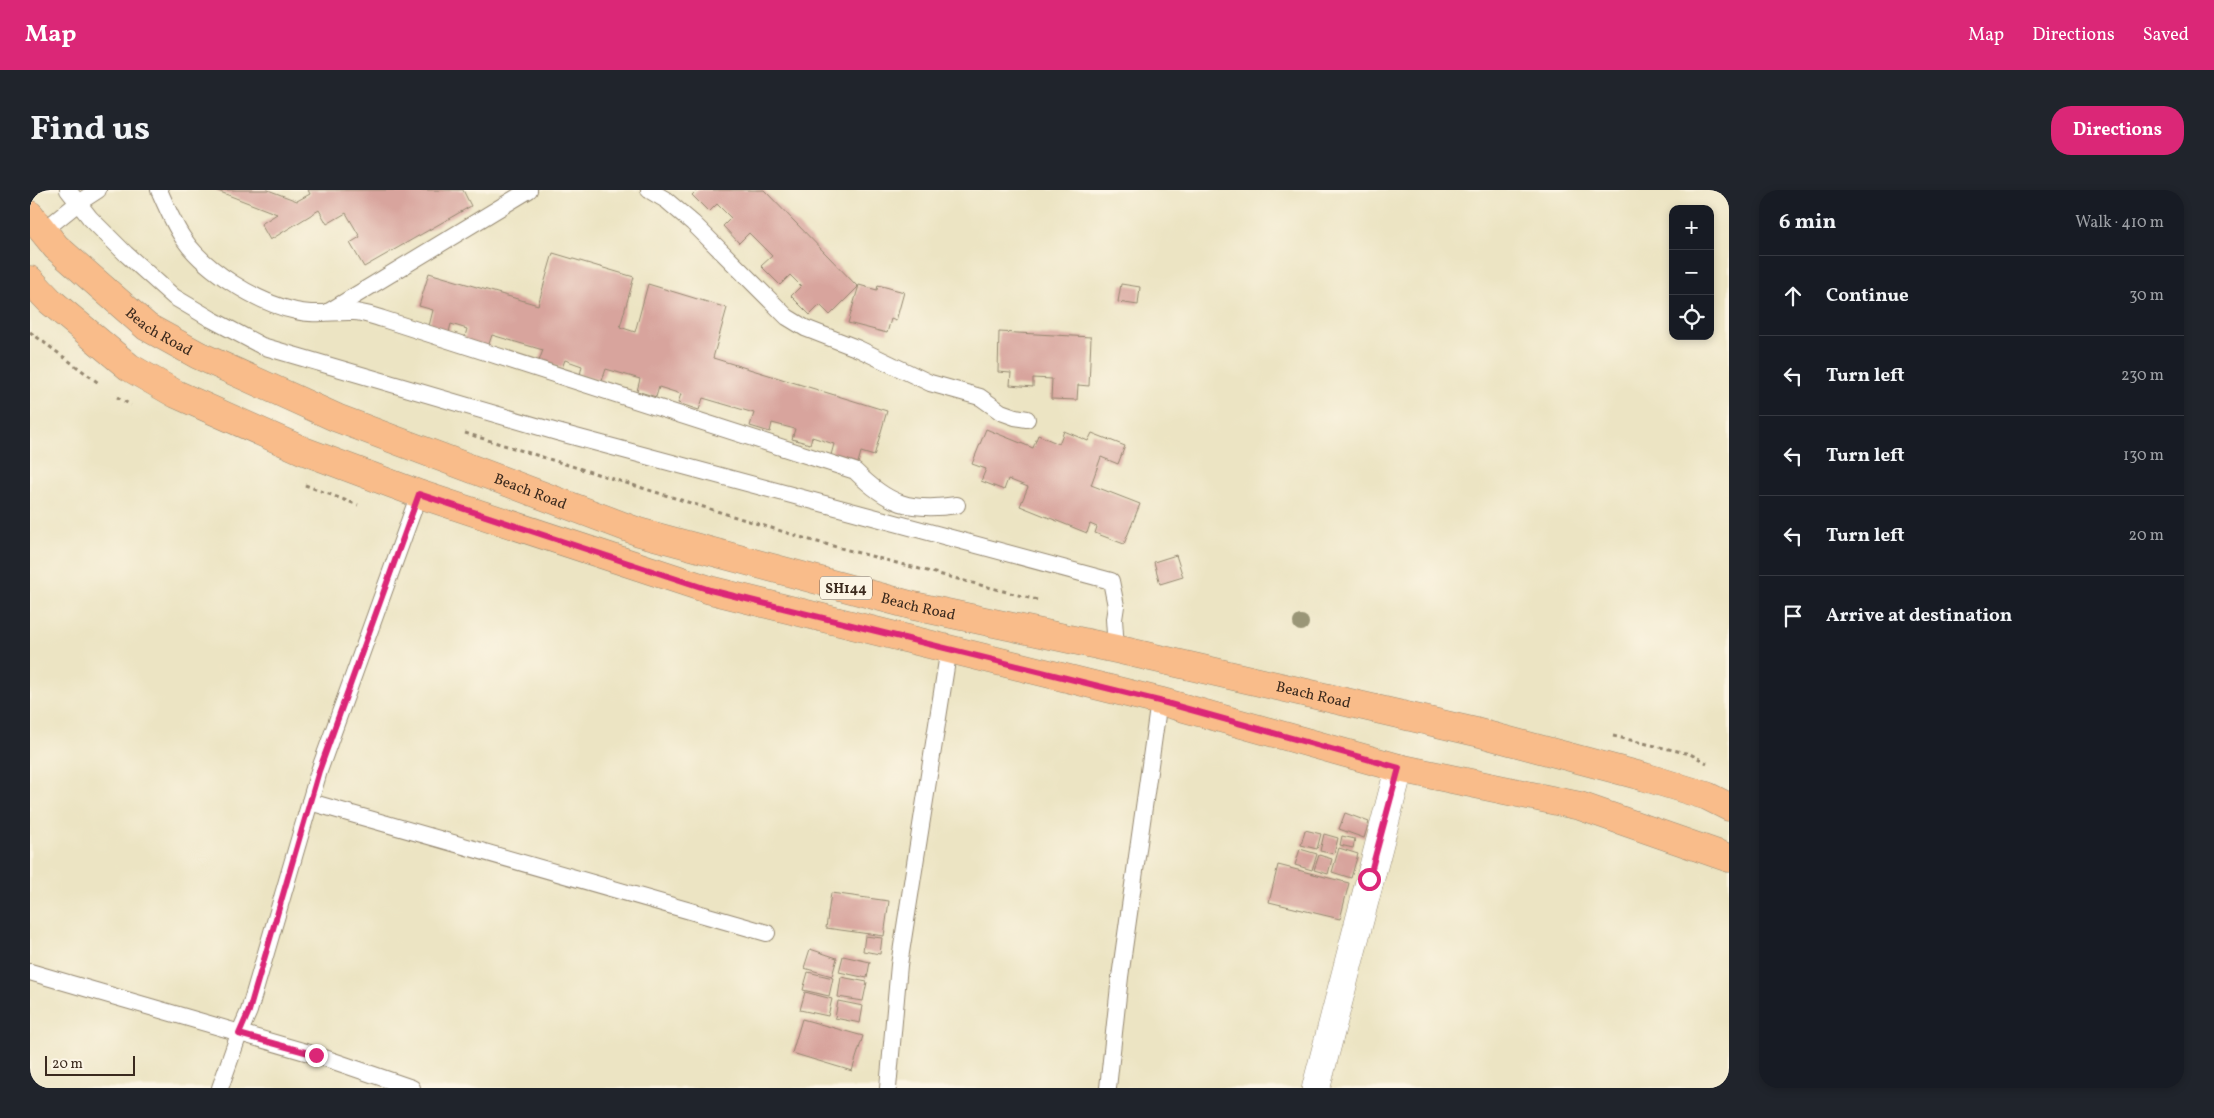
<!DOCTYPE html>
<meta charset="utf-8">
<style>
body{margin:0;font-family:Vollkorn,serif;background:#20242c;color:#f1f3f6}
.controls{position:absolute;right:15px;top:15px;display:grid;overflow:hidden;border-radius:10px;box-shadow:0 2px 8px #0003}
.controls button{width:45px;height:45px;display:grid;place-items:center;padding:0;border:0;border-bottom:1px solid #363941;background:#171b24;color:#f1f3f6;font:25px sans-serif}
.scale{position:absolute;left:15px;bottom:12px;width:90px;box-sizing:border-box;padding-left:5px;border:2px solid #3b2a1e;border-top:0;font-size:14px;line-height:18px;white-space:nowrap;color:#3b2a1e;-webkit-text-stroke:4px #fcf5e5;paint-order:stroke}
.stop{position:absolute;width:15px;height:15px;margin:-11px;border:4px solid #db2777;border-radius:50%;background:#fff}
.stop.end{background:#db2777;border-color:#fff;box-shadow:0 1px 5px #0008}
.list{margin:0;padding:0;list-style:none}
h2{display:flex;justify-content:space-between;align-items:center;height:65px;margin:0;padding:0 20px;font-size:21px}
h2 small{font-size:16px;font-weight:400;color:#9ea1a6}
.list li{display:grid;grid-template-columns:32px 1fr auto;gap:15px;align-items:center;box-sizing:border-box;height:80px;padding:0 20px;border-top:1px solid #363941}
.list b{display:block;font-size:19px;white-space:nowrap}
.list em{font-size:16px;font-style:normal;color:#9ea1a6}
.icon{flex:none;width:28px;height:28px;fill:none;stroke:currentColor;stroke-width:2;stroke-linecap:round;stroke-linejoin:round}
.map{position:relative;flex:none;width:1699px;height:898px;overflow:hidden;border-radius:20px}
header{display:flex;align-items:center;gap:30px;box-sizing:border-box;height:70px;padding:0 25px;background:#db2777;color:#fff}
header strong{font-size:24px}
nav{display:flex;gap:28px;margin-inline-start:auto;font-size:18px}
.intro{display:flex;align-items:center;justify-content:space-between;box-sizing:border-box;height:120px;padding:0 30px}
h1{margin:0;font-size:35px}
.button{padding:12px 22px;border-radius:20px;background:#db2777;color:#fff;font-size:18px;font-weight:700}
main{display:flex;gap:30px;padding:0 30px}
aside{flex:1;background:#171b24;border-radius:20px;box-shadow:0 2px 8px #0003}
.map>svg:first-child{display:block}
.building{fill:#d8a49d}
.lines{fill:none;stroke-linecap:round;stroke-linejoin:round}
.lane-casing{stroke:#948770;stroke-width:18}
.street-casing{stroke:#948770;stroke-width:29}
.primary-casing{stroke:#948770;stroke-width:29}
.path{stroke:#948770;stroke-width:3;stroke-dasharray:4 4;stroke-linecap:butt}
.lane{stroke:#fff;stroke-width:16}
.street{stroke:#fff;stroke-width:28}
.primary{stroke:#f9bc8a;stroke-width:28}
.tree{fill:#9a9677}
.route{stroke:#db2777;stroke-width:6}
.labels{text-anchor:middle;stroke-width:4;stroke-linejoin:round;paint-order:stroke}
.shield{fill:#fcf5e5;stroke:#75675a;stroke-width:1}
.shield-label{font-size:14px;font-weight:bold;fill:#3b2a1e}
.street-label{font-size:15px;fill:#3b2a1e;stroke:#fcf5e5}
</style>
<header>
<strong>Map</strong>
<nav><a>Map</a><a>Directions</a><a>Saved</a></nav>
</header>
<div class="intro"><h1>Find us</h1><a class="button">Directions</a></div>
<main>
<div class="map">
<svg width="1699" height="898" viewBox="0 0 1699 898">
<rect width="100%" height="100%" fill="#fcf5e5"/>
<filter id="ink" filterUnits="userSpaceOnUse"><feTurbulence type="fractalNoise" baseFrequency=".02" numOctaves="2"/><feDisplacementMap in="SourceGraphic" scale="10" xChannelSelector="R" yChannelSelector="G"/><feConvolveMatrix kernelMatrix="1 2 1 2 8 2 1 2 1" color-interpolation-filters="sRGB"/></filter>
<filter id="wash" filterUnits="userSpaceOnUse"><feTurbulence type="fractalNoise" baseFrequency=".0096" numOctaves="4" result="noise"/><feDisplacementMap in="SourceGraphic" scale="20" xChannelSelector="R" yChannelSelector="G"/><feGaussianBlur stdDeviation="1.12" result="paint"/><feColorMatrix in="noise" values="0 0 0 0 0 0 0 0 0 0 0 0 0 0 0 0 0 1.4 0 .05"/><feComposite in="paint" operator="in"/></filter>
<g filter="url(#wash)">
<rect width="100%" height="100%" fill="#ece4c3"/>
<g id="blocks">
<g class="building">
<path d="M185,0h53l29,11 13,-7 -2,-4h155l8,16 -107,61 -14,-24 10,-6 -14,-24 -19,11 -8,-14 -49,30 -9,-16 16,-10z"/>
<path d="M667,0h67l94,97 -28,28 -10,-10 -10,10 -19,-19 10,-10 -11,-11 -10,10 -19,-19 11,-10 -23,-23 -10,10 -16,-17 8,-8 -14,-14 -8,8 -17,-17z"/>
<path d="M523,63l81,24 -14,50 15,5 13,-48 79,24 -14,50 174,53 -13,45 -13,-4 -3,11 -27,-8 3,-11 -22,-7 -2,7 -18,-5 3,-10 -23,-6 -2,9 -20,-6 4,-13 -51,-15 -4,12 -21,-7 3,-9 -22,-7 -3,10 -19,-6 3,-12 -34,-10 -4,12 -22,-6 2,-9 -17,-6 -3,8 -23,-7 4,-11 -51,-15 -4,12 -24,-7 3,-11 -16,-5 -2,8 -20,-6 4,-16 -14,-4 10,-33 109,32z"/>
<path d="M1091,94l19,3 -2,18 -20,-3z"/>
<path d="M829,95l18,5 1,-5 26,7 -8,29 -5,-2 -4,14 -39,-10z"/>
<path d="M969,142l92,5 -2,49 -11,-1 -1,15 -26,-1 1,-20 -19,-1v9l-23,-2 1,-12 -13,-1z"/>
<path d="M956,239l47,19 5,-13 21,9 5,-13 24,10 4,-8 33,13 -7,18 -17,-7 -10,28 49,19 -16,40 -29,-11 2,-6 -7,-3 -3,9 -67,-27 8,-19 -20,-8 -4,11 -23,-9 5,-12 -14,-5z"/>
<path d="M1146,365l7,22 -23,7 -6,-22z"/>
<path d="M1315,623l24,9 -5,16 -25,-9z"/>
<path d="M1275,640l16,4 -4,15 -16,-4z"/>
<path d="M1294,644l14,4 -4,16 -14,-3z"/>
<path d="M1312,646l13,3 -2,9 -13,-3z"/>
<path d="M1309,658l19,6 -7,24 -19,-6z"/>
<path d="M1270,659l17,5 -5,16 -17,-5z"/>
<path d="M1289,665l13,4 -4,15 -14,-4z"/>
<path d="M1248,675l71,18 -9,36 -71,-17z"/>
<path d="M801,703l58,8 -5,35 -58,-8z"/>
<path d="M835,746l17,2 -2,16 -17,-3z"/>
<path d="M780,759l27,9 -5,18 -28,-8z"/>
<path d="M813,766l27,6 -3,16 -28,-6z"/>
<path d="M778,782l25,6 -4,18 -26,-6z"/>
<path d="M811,787l26,5 -4,19 -25,-4z"/>
<path d="M775,802l27,7 -4,17 -28,-6z"/>
<path d="M808,811l25,5 -3,17 -25,-5z"/>
<path d="M772,829l61,17 -11,35 -60,-18z"/>
</g>
</g>
</g>
<g filter="url(#ink)">
<use href="#blocks" fill-opacity="0" stroke="#948770" stroke-width="1"/>
<g class="lines">
<g class="lane-casing">
<g id="lane">
<path d="M38,0l22,28 36,36 48,43 37,22 51,27 295,86 554,149 5,25 -2,13 2,30"/>
<path d="M129,0c7,16 14,33 24,48 21,32 75,65 113,73 18,5 39,0 57,1 10,0 20,4 30,7l472,152c33,33 55,41 102,34"/>
<path d="M619,0l17,10 27,23 94,94 18,11 54,21 71,34 50,14 21,15 14,5 12,2"/>
<path d="M13,41l35,-28 20,-13"/>
<path d="M298,122l201,-122"/>
<path d="M280,612l457,131"/>
<path d="M0,782l286,83 96,33"/>
<path d="M190,898l19,-54 10,-23 70,-240 100,-277"/>
<path d="M858,898l11,-123 50,-317"/>
<path d="M1078,898l12,-111 39,-276"/>
</g>
</g>
<g class="street-casing">
<path id="street" d="M1286,898l83,-320"/>
</g>
<g class="primary-casing">
<g id="primary">
<path id="s1" d="M0,25l26,32 91,80 51,28 139,63 302,114 275,74 202,43 360,83 169,45 62,19 22,11"/>
<path d="M0,90l20,21 79,66 47,27 128,57 115,43 291,96 449,111 240,67 181,38 149,52"/>
</g>
</g>
<g class="path">
<path d="M0,142l70,52"/>
<path d="M87,207l14,8"/>
<path d="M435,243l345,107 227,60"/>
<path d="M275,295l53,20"/>
<path d="M1583,546l77,18 17,9"/>
</g>
<use href="#lane" class="lane"/>
<use href="#street" class="street"/>
<use href="#primary" class="primary"/>
</g>
<circle class="tree" cx="1271" cy="433" r="8"/>
</g>
<g class="lines" filter="url(#ink)">
<path class="route" d="M286,865l-77,-21 10,-23 70,-240 100,-277 291,96 449,111 240,67 -30,111"/>
</g>
<g class="labels">
<rect class="shield" x="790" y="386.5" width="52" height="23" rx="4"/>
<g class="shield-label">
<text x="816" y="403">SH144</text>
</g>
<g class="street-label">
<text dy="5" stroke="none"><textPath href="#s1" startOffset="175">Beach Road</textPath></text>
<text dy="5" stroke="none"><textPath href="#s1" startOffset="580">Beach Road</textPath></text>
<text dy="5" stroke="none"><textPath href="#s1" startOffset="985">Beach Road</textPath></text>
<text dy="5" stroke="none"><textPath href="#s1" startOffset="1390">Beach Road</textPath></text>
</g>
</g>
</svg>
<div class="controls">
<button>+</button>
<button>−</button>
<button><svg class="icon" aria-label="locate" viewBox="0 0 24 24"><circle cx="12" cy="12" r="6"/><path d="M12 2v4M12 18v4M2 12h4M18 12h4"/></svg></button>
</div>
<div class="scale">20 m</div>
<div class="stop" style="left:1339px;top:689px"></div>
<div class="stop end" style="left:286px;top:865px"></div>
</div>
<aside>
<h2>6 min<small>Walk · 410 m</small></h2>
<ul class="list">
<li><svg class="icon" aria-label="ahead" viewBox="0 0 24 24"><path d="M12 20V5M6 11l6-6 6 6"/></svg><div><b>Continue</b></div><em>30 m</em></li>
<li><svg class="icon" aria-label="left" viewBox="0 0 24 24"><path d="M17 20v-9H6M10 6l-5 5 5 5"/></svg><div><b>Turn left</b></div><em>230 m</em></li>
<li><svg class="icon" aria-label="left" viewBox="0 0 24 24"><path d="M17 20v-9H6M10 6l-5 5 5 5"/></svg><div><b>Turn left</b></div><em>130 m</em></li>
<li><svg class="icon" aria-label="left" viewBox="0 0 24 24"><path d="M17 20v-9H6M10 6l-5 5 5 5"/></svg><div><b>Turn left</b></div><em>20 m</em></li>
<li><svg class="icon" aria-label="arrive" viewBox="0 0 24 24"><path d="M6 21V4h12l-3 4 3 4H6"/></svg><div><b>Arrive at destination</b></div></li>
</ul>
</aside>
</main>
